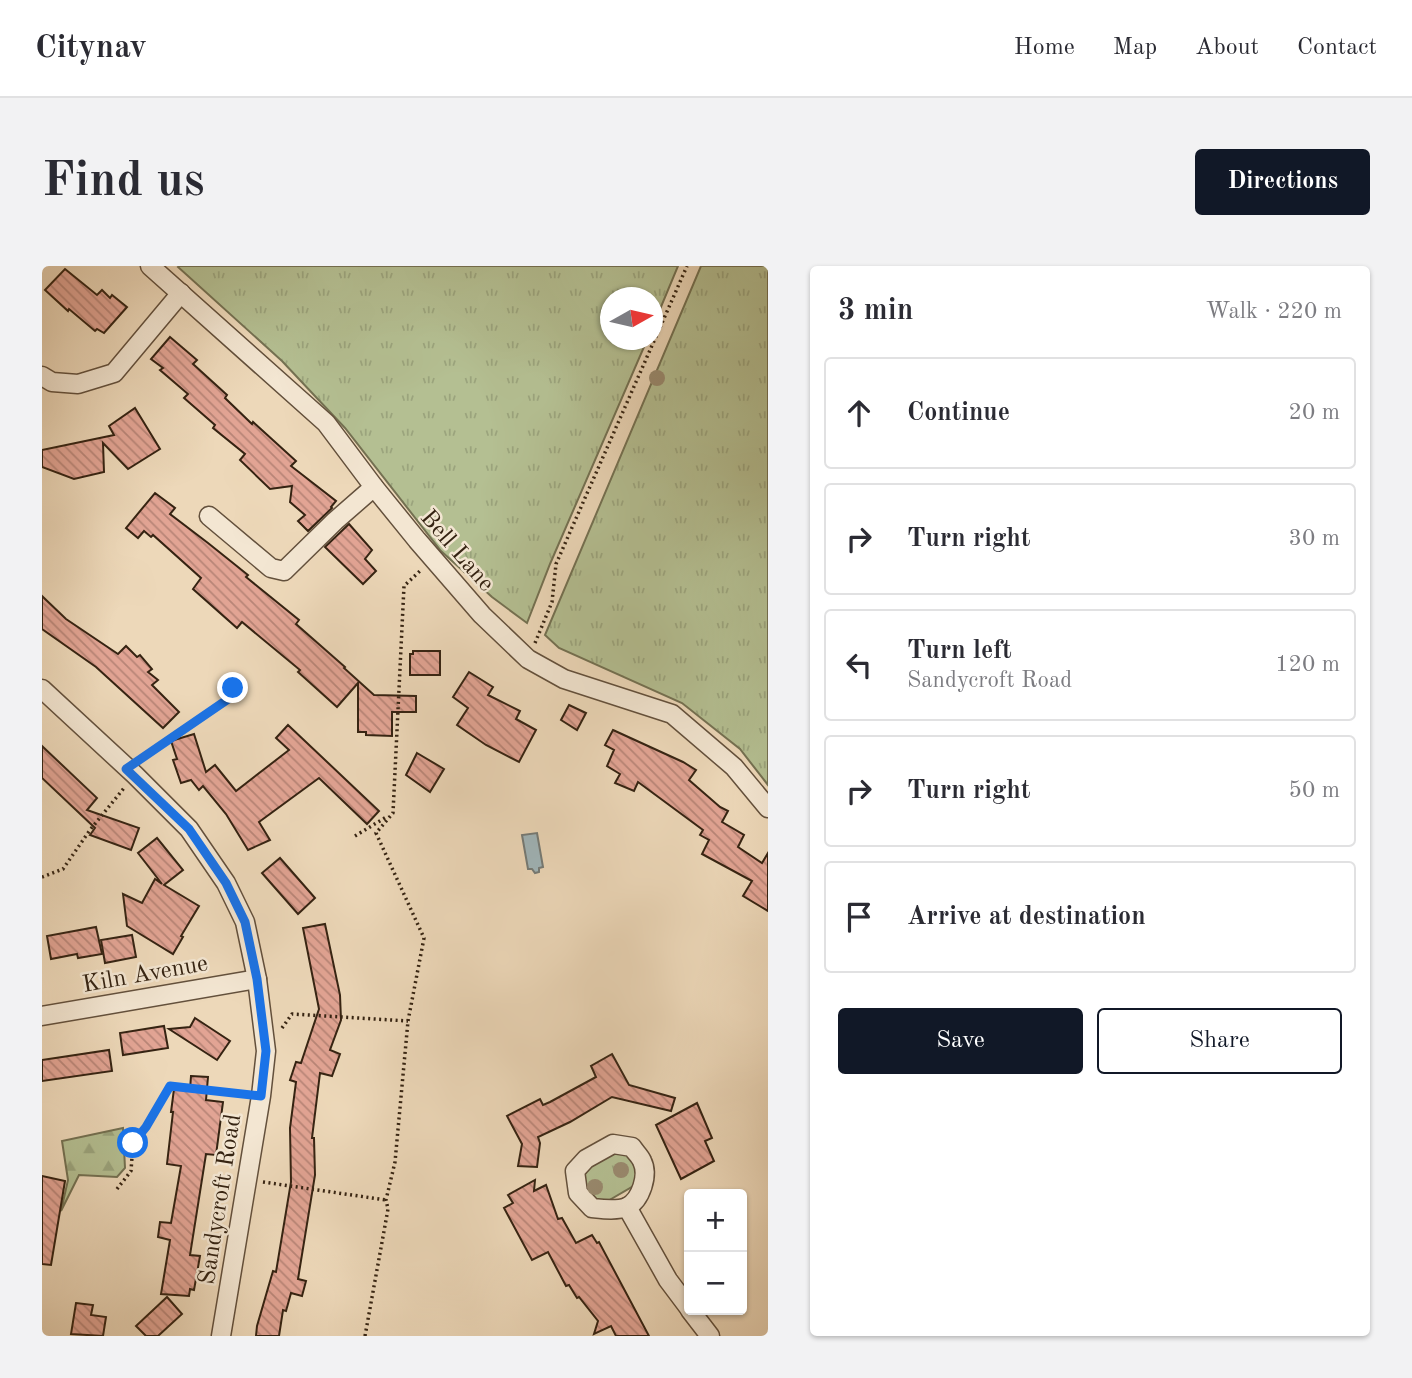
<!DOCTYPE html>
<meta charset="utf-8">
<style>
body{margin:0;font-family:"Old Standard TT",serif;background:#f2f2f3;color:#2b2b33}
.controls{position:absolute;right:21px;bottom:21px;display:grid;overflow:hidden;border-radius:7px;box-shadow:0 2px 5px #0004}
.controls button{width:63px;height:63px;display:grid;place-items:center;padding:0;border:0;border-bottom:2px solid #e1e1e2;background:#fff;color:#2b2b33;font:35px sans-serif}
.compass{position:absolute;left:558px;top:21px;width:63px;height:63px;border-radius:50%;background:#fff;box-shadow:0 2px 5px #0004;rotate:82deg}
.stop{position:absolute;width:21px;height:21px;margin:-16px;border:5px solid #1a73e8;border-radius:50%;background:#fff}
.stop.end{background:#1a73e8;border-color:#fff;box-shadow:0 2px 7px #0008}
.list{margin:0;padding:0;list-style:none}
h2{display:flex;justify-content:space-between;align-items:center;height:91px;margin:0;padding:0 28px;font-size:30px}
h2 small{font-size:23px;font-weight:400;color:#7c7c81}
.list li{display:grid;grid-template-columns:46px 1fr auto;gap:21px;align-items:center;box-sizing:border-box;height:112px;margin:0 14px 14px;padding:0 14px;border:2px solid #e1e1e2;border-radius:7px}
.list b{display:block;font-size:26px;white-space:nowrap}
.list p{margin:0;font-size:23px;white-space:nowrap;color:#7c7c81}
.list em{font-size:23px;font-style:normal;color:#7c7c81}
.actions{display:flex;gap:14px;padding:21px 28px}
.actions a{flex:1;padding:16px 0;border:2px solid #111827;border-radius:7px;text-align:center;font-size:24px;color:#111827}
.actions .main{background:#111827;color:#fff}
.icon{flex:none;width:38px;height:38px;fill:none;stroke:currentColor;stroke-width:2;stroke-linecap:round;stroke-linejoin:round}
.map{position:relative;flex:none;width:726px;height:1070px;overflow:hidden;border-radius:7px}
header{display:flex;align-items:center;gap:42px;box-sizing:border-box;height:98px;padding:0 35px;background:#fff;border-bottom:2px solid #e1e1e2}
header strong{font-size:33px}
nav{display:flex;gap:38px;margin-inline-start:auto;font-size:24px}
.intro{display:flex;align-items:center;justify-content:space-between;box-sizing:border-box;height:168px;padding:0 42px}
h1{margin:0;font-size:49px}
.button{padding:18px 32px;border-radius:7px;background:#111827;color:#fff;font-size:24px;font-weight:700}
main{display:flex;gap:42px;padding:0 42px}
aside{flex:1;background:#fff;border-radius:7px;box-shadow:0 2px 5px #0004}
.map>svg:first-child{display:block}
.grass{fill:url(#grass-tufts);stroke:#747152;stroke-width:2}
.forest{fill:url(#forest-firs);stroke:#747152;stroke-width:2}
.water{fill:#a0b6bb;stroke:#757b77;stroke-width:2}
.building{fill:url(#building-back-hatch);stroke:#352312;stroke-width:2}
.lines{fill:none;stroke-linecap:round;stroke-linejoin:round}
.minor-casing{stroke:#63503c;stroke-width:21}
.path{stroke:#352312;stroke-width:3.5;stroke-dasharray:2 3.5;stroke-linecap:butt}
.minor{stroke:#f3e6d2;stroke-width:18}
.tree{fill:#998a6f}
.route{stroke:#1a73e8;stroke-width:9}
.labels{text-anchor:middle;stroke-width:5;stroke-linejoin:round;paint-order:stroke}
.street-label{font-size:24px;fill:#352312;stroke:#f3e6d2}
</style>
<header>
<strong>Citynav</strong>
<nav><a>Home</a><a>Map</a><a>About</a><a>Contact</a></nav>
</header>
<div class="intro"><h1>Find us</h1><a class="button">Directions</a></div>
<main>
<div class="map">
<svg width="726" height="1070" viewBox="0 0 726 1070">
<defs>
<pattern id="grass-tufts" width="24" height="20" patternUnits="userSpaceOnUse" patternTransform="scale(1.75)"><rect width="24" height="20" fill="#b4bf92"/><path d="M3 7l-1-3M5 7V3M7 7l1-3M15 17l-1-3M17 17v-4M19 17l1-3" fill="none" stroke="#9ba47d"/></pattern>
<pattern id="forest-firs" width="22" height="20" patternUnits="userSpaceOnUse" patternTransform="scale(1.75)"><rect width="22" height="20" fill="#b4bf92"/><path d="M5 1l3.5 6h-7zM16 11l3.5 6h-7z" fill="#9ba47d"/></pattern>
<pattern id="building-back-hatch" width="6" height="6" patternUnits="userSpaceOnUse" patternTransform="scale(1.75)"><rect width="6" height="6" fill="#e2a494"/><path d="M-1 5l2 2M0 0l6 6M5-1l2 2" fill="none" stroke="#b88577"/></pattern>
</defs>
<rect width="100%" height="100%" fill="#edd8b9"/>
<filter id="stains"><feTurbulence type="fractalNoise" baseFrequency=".00286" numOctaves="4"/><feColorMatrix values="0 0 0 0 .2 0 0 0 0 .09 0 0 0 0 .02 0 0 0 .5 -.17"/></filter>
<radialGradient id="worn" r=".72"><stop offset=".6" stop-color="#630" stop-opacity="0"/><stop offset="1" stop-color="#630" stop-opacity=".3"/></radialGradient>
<g class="grass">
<path d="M137,0h499l-25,60 -1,-28h-42v42h37l-97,224 -23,59 -35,-26 -51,-46 -96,-123 -63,-67 -104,-94z"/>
<path d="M659,0h67v519l-28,-36 -58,-46 -123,-55 -14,-13z"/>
<path d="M575,885l10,3 11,17 -3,14 -29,17 -15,-4 -8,-19 5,-12z"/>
</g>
<path class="forest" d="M81,862l2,40 -8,9 -38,-2 -18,36 7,-31 -6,-39z"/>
<path class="water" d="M495,567l6,34 -4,1v4l-4,1 -3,-4h-4l-6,-34z"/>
<g class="building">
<path d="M23,3l32,26 5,-5 8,8 2,-3 15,12 -23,26 -7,-4 -2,2 -26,-22 -1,2 -23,-21z"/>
<path d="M128,71l27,23 -4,4 34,31 -2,3 27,26 1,-2 43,39 -5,5 45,35 -5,6 1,1 -24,23 -10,-10 7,-6 -15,-13 2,-16 -22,3 -30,-29 5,-6 -32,-26 2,-3 -31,-27 4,-4 -28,-24 3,-2 -12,-9z"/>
<path d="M93,142l25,41 -32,20 -25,-26 1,29 -30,7 -32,-12v-17l72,-15 -5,-9z"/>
<path d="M113,227l20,15 -5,6 38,29 40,32 -2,2 53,43 -3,4 49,43 -1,1 30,27 42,1v16h-24v24l-26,-1v-3h-8v-49l-21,24 -39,-35 2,-2 -58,-48 -5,6 -44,-39 8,-11 -48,-43 -2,2 -7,-6 -6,7 -12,-10z"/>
<path d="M307,258l23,26 -7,9 11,12 -13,13 -38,-37z"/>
<path d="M0,330l24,23 52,35 8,-8 11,11 3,-2 12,14 -4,3 10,8 -6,5 27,27 -16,16 -67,-61 -54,-38z"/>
<path d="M371,385h27v24h-30v-21h3z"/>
<path d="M427,406l24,15 -5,8 32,16 -4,8 20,11 -17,32 -33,-17 -29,-20 11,-17 -15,-11z"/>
<path d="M527,439l17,8 -9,17 -16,-10z"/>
<path d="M246,459l91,86 -12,13 -48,-46 -60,44 11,18 -22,10 -22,-36 -23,-28 -4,4 -8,-10 -10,3 -8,-23 4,-1 -6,-18 23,-7 12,38 9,-7 21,26 53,-41 -13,-12z"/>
<path d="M571,464l70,32 13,8 -7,10 31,27 8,4 -6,11 22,13 -6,12 24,16 6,-10v58l-25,-15 9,-15 -50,-27 7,-14 -9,-5 3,-5 -65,-48 -4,9 -19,-8 5,-9 -13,-8 7,-16 -9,-5z"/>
<path d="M0,480l55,52 -10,12 52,18 -8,22 -41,-15 5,-7 -53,-50z"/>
<path d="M375,487l27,16 -14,23 -24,-17z"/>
<path d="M115,572l26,32 -19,15 35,21 -18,30 2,1 -10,17 -46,-28 -4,-32 19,9 13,-24 7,5 -24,-31z"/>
<path d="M238,592l35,40 -17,16 -36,-41z"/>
<path d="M283,658l15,71 1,25 -11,30 10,4 -8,22 -12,-3 -8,65h2l1,37 -17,104 8,2 -4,15 -11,-3 -5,18 -3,-1 -4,26h-23l1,-10 16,-55 3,1 15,-90 -1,-54 6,-46 -6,-2 6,-18 5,1 18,-54 -16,-81z"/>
<path d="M54,661l6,27 -24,4 -1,-4 -26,5 -4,-23z"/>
<path d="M90,669l4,22 -31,6 -4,-23z"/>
<path d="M153,752l35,23 -13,19 -48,-31 21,-2z"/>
<path d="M122,760l4,22 -45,7 -3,-22z"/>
<path d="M67,784l3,21 -70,10v-21z"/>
<path d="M570,788l17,31 46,13 -4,13 -59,-14 -42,25 -32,15 2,6 -3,24 -19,-1 4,-22 -15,-28 33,-17 3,6 7,-3 46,-25 -5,-11z"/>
<path d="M149,810l17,1 -2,23 17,2 -7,53 -10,-1 -16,101 10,1 -6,34 -4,-1 -1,7 -28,-2 9,-54 -12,-3 2,-15 11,1 10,-57 -14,-2 6,-52h-2l3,-23 16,1z"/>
<path d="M655,837l15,35 -7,3 9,20 -33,18 -25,-54z"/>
<path d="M0,910l23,5 -14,84 -9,-1z"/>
<path d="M493,914l-1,11 12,-6 12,34 4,-1 14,25 16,-8 5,8 2,-1 50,94h-33l-5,-10 -17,8 4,-13 -19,-24 -2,1 -8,-13 -3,1 -18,-34 -16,8 -28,-52 9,-5 -5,-8z"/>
<path d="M125,1031l15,17 -24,22h-12l-10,-10z"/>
<path d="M34,1037l17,2 -2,10 15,2 -3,19 -32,-2z"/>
</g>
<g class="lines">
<g class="minor-casing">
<g id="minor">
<path d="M108,0l176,157 48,64 43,53 65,75 46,44 36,20 108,35 62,53 34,41"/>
<path d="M0,110l10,6 26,2 36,-11 67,-80"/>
<path d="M167,250l62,52 13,3 51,-50 39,-34"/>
<path d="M0,423l93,86 54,54 37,54 19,39 12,57 9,72 -5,45 -40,240"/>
<path d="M0,750l215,-37"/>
<path d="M571,878l19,3c3,5 8,9 10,14 7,14 -1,39 -15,46 -10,4 -25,2 -35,1l-14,-15 -3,-22 11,-12z"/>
<path d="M585,941l41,73 21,28"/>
<path d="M648,1044l20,26"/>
</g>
</g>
<g class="path">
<path d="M493,377l17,-41 4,-38 131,-298"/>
<path d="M100,492l95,-65 -4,-5"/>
<path d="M313,570l33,-20"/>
<path d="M0,611l21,-8 27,-39 34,-42"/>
<path d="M240,762l10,-14 116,7"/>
<path d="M221,916l123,18"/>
<path d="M75,923l14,-18 2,-28 13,-16 24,-41 75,8"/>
<path d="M323,1070l23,-127 -2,-9 9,-38 13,-141 16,-83 -48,-105 17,-20 11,-227 17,-16"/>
</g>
<use href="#minor" class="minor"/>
</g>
<g class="tree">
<circle cx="615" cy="112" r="8"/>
<circle cx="579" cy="904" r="8"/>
<circle cx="553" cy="921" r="8"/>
</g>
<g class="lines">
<path class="route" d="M91,877l13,-16 24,-41 91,10 5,-45 -9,-72 -12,-57 -19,-39 -37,-54 -63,-60 111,-76 -4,-5"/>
</g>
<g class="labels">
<g class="street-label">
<text transform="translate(416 284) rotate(49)" y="8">Bell Lane</text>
<text transform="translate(103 707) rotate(-10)" y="8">Kiln Avenue</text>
<text transform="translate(177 933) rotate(-81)" y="8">Sandycroft Road</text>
</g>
</g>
<rect width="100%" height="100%" filter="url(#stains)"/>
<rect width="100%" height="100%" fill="url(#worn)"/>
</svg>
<div class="controls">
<button>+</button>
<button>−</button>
</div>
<svg class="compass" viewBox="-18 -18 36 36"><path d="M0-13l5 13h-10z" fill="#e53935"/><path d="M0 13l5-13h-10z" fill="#7c7c81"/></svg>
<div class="stop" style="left:91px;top:877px"></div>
<div class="stop end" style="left:191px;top:422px"></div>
</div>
<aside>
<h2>3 min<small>Walk · 220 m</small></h2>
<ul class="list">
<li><svg class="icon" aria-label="ahead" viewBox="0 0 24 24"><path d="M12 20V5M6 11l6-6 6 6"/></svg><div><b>Continue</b></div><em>20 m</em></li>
<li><svg class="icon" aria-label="right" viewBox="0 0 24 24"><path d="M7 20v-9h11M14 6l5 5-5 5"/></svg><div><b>Turn right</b></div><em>30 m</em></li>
<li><svg class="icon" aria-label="left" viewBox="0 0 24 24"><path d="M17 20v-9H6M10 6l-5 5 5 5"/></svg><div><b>Turn left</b><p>Sandycroft Road</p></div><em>120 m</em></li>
<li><svg class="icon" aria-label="right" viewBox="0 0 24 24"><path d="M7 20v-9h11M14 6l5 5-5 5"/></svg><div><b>Turn right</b></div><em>50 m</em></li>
<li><svg class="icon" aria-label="arrive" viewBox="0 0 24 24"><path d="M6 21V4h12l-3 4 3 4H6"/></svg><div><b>Arrive at destination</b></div></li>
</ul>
<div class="actions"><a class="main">Save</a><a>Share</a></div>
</aside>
</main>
